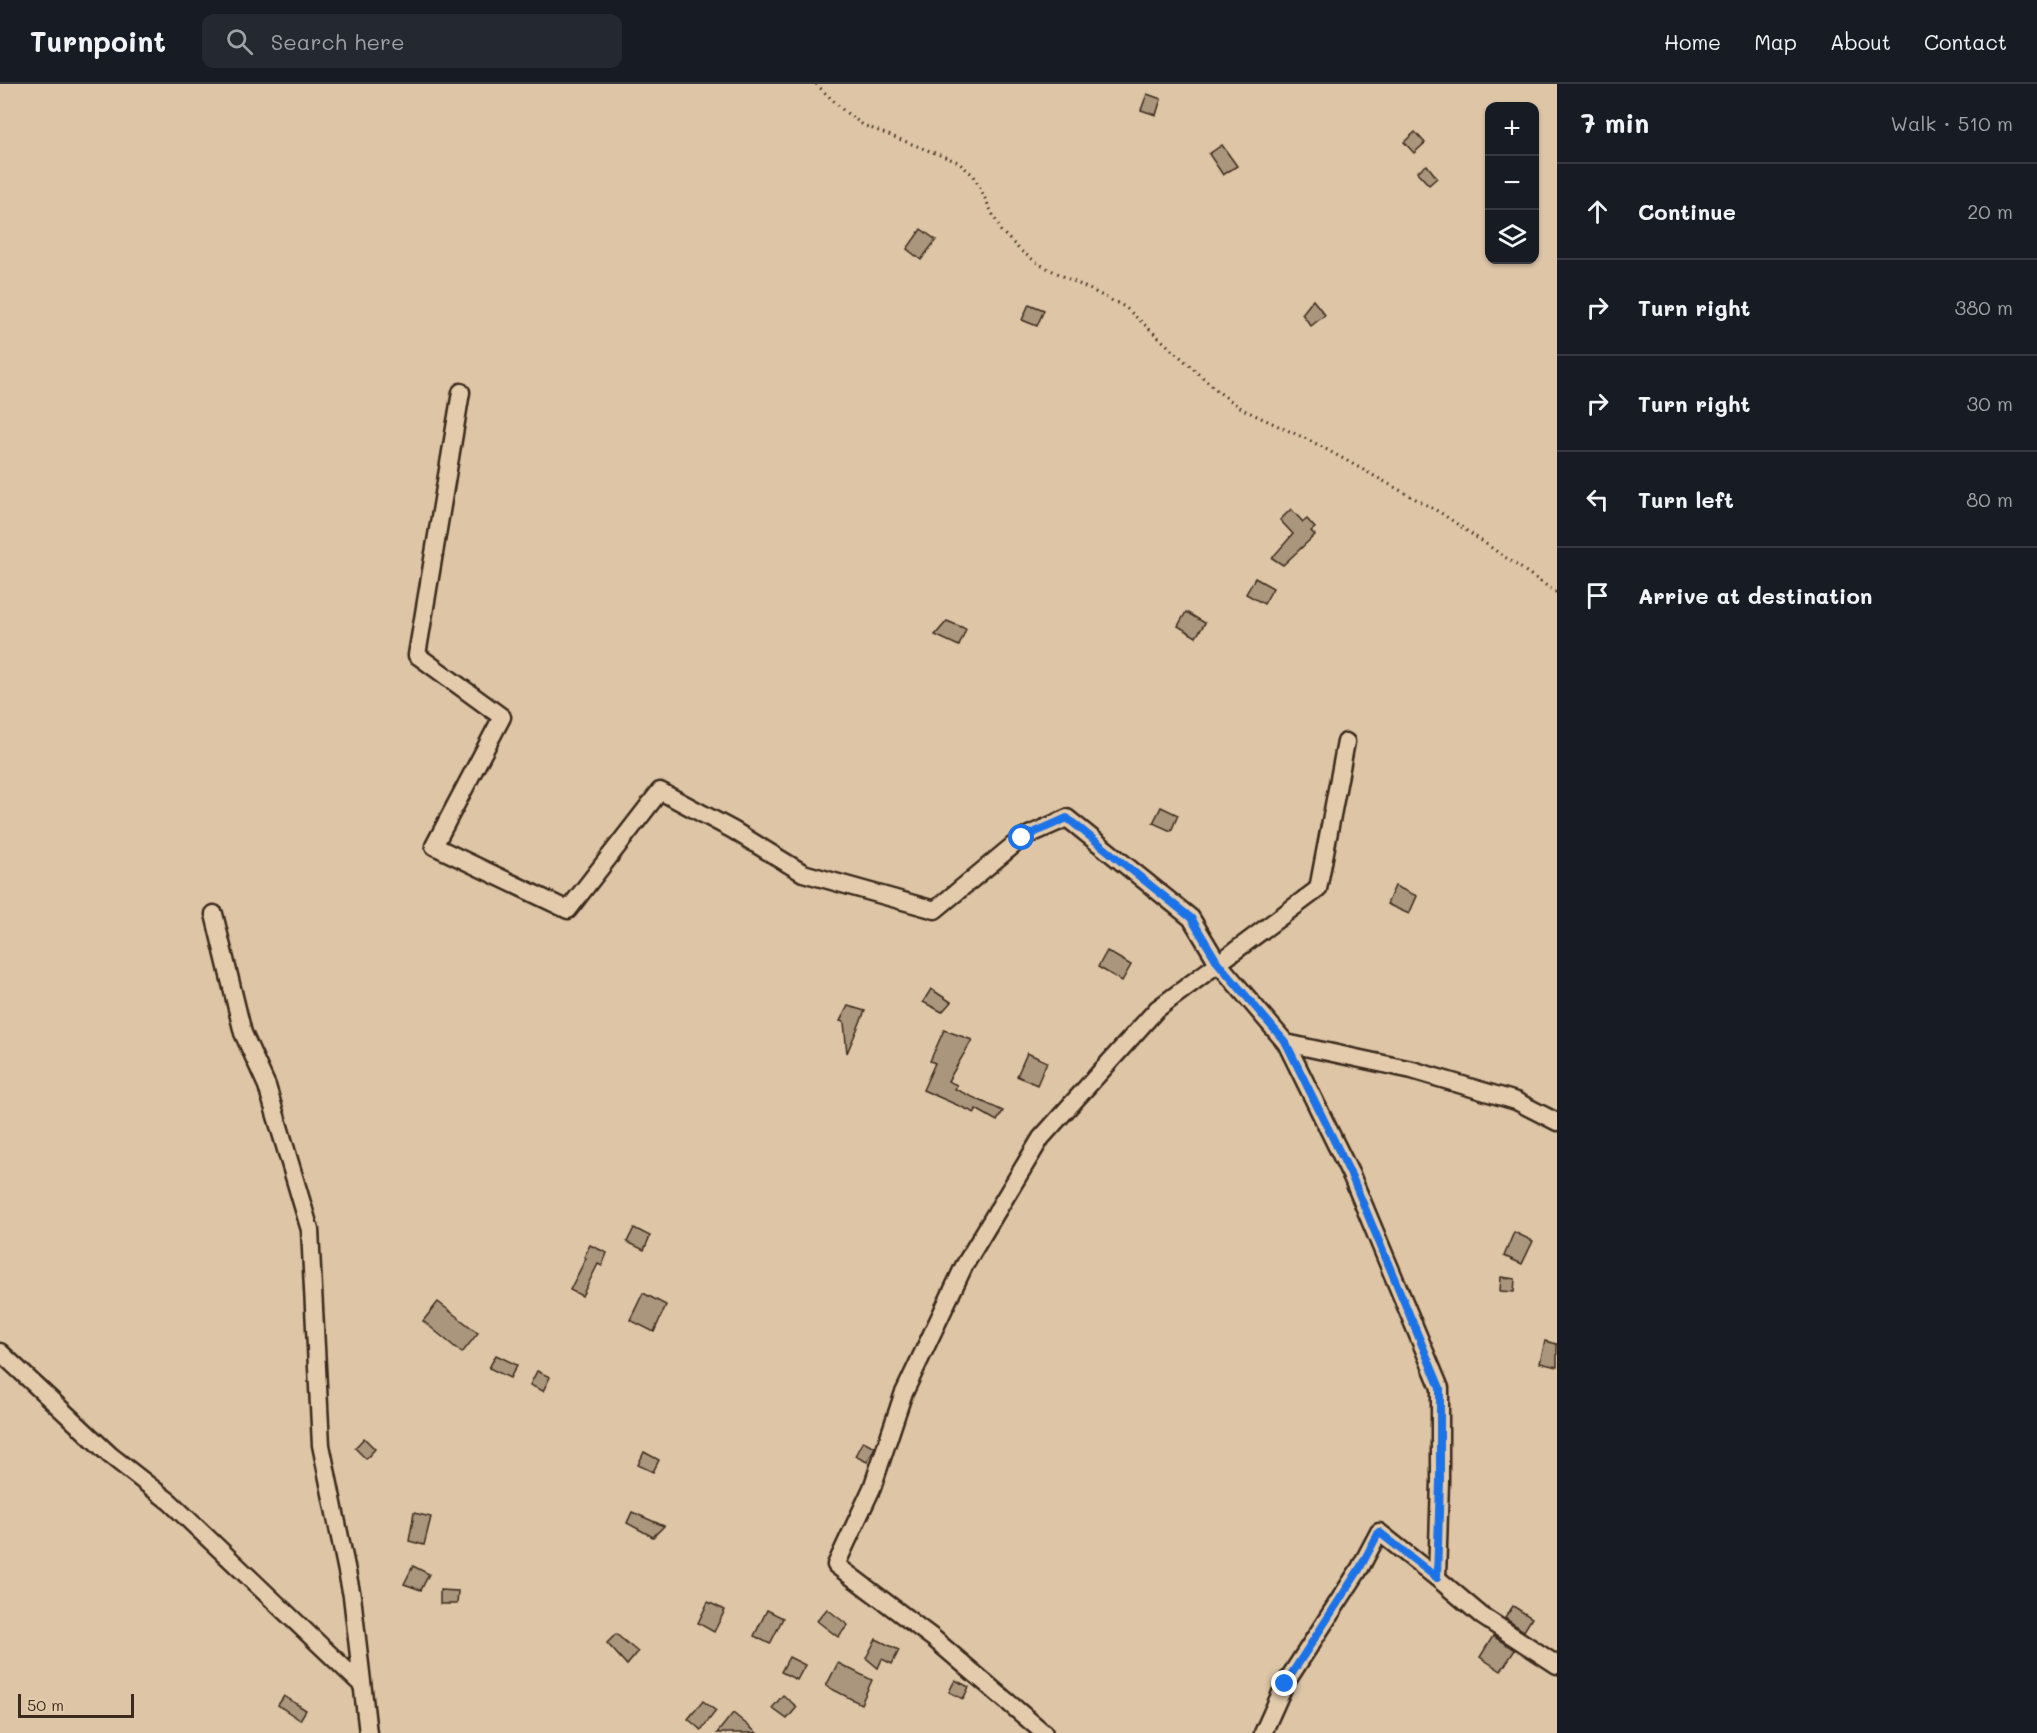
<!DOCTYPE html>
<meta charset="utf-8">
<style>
body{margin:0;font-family:Mali,sans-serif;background:#242831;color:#f1f3f6}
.controls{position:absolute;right:18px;top:18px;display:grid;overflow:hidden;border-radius:12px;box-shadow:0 2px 4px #0004}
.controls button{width:54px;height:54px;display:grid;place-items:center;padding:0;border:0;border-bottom:2px solid #363941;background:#171b24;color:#f1f3f6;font:30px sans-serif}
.scale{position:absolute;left:18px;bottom:15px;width:116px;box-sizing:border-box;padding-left:6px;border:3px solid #3b2a1e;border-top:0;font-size:16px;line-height:21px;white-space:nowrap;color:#3b2a1e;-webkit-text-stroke:4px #e4cbac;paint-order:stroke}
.stop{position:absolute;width:18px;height:18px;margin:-14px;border:4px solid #1a73e8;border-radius:50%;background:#fff}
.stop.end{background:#1a73e8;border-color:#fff;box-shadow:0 2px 6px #0008}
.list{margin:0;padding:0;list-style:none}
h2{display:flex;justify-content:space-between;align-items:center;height:78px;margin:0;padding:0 24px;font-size:26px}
h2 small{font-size:20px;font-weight:400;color:#9ea1a6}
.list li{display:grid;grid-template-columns:39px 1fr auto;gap:18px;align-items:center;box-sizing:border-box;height:96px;padding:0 24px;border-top:2px solid #363941}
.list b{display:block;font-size:22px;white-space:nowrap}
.list em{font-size:20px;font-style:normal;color:#9ea1a6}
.icon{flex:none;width:33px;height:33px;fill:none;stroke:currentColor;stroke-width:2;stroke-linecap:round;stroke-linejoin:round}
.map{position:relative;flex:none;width:1557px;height:1649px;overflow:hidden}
header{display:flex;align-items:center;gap:36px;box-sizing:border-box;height:84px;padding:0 30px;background:#171b24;border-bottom:2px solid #363941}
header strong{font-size:28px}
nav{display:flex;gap:33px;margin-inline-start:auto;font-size:21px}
.search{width:420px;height:54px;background:#242831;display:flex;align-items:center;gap:15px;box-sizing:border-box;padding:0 21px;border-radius:12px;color:#9ea1a6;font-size:22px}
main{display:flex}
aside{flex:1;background:#171b24}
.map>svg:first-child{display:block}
.building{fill:#aa957d;stroke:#3b2a1e;stroke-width:1.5}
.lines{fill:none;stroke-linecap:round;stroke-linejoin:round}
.minor-casing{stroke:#3b2a1e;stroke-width:21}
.path{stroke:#3b2a1e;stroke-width:3;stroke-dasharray:1.5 4.5;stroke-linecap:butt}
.minor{stroke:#e4cbac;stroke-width:16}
.route{stroke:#1a73e8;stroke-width:8}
</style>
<header>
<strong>Turnpoint</strong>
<div class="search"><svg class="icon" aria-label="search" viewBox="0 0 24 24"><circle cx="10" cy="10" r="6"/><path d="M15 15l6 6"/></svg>Search here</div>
<nav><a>Home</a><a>Map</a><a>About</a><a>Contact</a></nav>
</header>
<main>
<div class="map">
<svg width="1557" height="1649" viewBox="0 0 1557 1649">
<rect width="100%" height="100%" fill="#ddc5a6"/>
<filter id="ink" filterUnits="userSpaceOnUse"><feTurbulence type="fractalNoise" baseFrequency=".0167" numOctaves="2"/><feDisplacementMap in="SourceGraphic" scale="12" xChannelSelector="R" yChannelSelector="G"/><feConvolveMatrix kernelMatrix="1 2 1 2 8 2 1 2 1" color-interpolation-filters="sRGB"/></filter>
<g filter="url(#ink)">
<g class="building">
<path d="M1147,10l14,5 -5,16 -15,-5z"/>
<path d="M1415,48l10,11 -11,10 -10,-11z"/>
<path d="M1222,61l15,21 -14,9 -14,-21z"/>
<path d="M1427,81l10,13 -8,7 -12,-13z"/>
<path d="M921,145l15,11 -15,20 -14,-11z"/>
<path d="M1313,216l12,15 -14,11 -9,-12z"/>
<path d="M1029,220l15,6 -7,16 -15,-6z"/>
<path d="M1291,425l12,13 4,-3 8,9 -4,3 4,4 -32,30 -11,-7 21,-24 -13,-14z"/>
<path d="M1255,494l18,10 -9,16 -18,-10z"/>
<path d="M1186,528l19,11 -9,14 -18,-11z"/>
<path d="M947,537l19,8 -7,17 -24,-11z"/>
<path d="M1161,723l17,8 -7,16 -18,-8z"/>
<path d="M1395,802l22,10 -8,18 -22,-10z"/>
<path d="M1107,867l24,14 -9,16 -24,-14z"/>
<path d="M931,905l20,13 -9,10 -19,-10z"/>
<path d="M848,922l17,5 -18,42 -3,-31 -4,-1z"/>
<path d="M944,946l28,10 -24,41 9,4 -2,4 48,22 -6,10 -21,-12 -1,4 -52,-23 12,-27 -5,-2z"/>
<path d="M1027,969l20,9 -10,23 -20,-9z"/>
<path d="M634,1144l16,8 -6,14 -17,-8z"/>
<path d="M1514,1148l19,9 -11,23 -18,-8z"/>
<path d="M590,1161l17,8 -5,13 -4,-2 -16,32 -12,-6 16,-32 -2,-1z"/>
<path d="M1501,1193l14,2 -1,13 -14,-1z"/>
<path d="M643,1209l23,12 -12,27 -24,-12z"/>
<path d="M438,1218l40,31 -16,20 -39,-32z"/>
<path d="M1545,1257l12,3v23l-17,-4z"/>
<path d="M496,1271l21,10 -7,13 -21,-10z"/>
<path d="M537,1287l13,6 -7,14 -13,-6z"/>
<path d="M364,1354l11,11 -9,10 -11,-11z"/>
<path d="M863,1357l12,6 -8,15 -12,-6z"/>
<path d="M644,1368l15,8 -6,12 -15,-7z"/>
<path d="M632,1428l32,14 -11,11 -26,-14z"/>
<path d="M414,1429l17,4 -7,28 -15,-4z"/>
<path d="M413,1482l16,8 -8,16 -17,-6z"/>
<path d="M440,1506l18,1 -1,13h-17z"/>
<path d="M708,1518l17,8 -11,22 -16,-9z"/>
<path d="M1513,1522l19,12 -8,13 -19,-13z"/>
<path d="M827,1525l21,16 -10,12 -21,-16z"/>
<path d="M767,1526l16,8 -13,26 -16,-8z"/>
<path d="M616,1550l22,18 -11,13 -20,-22z"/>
<path d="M1493,1552l22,14 -14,21 -21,-14z"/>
<path d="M876,1555l23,11 -7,14 -10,-5 -4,9 -12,-10z"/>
<path d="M789,1573l16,8 -8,15 -16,-8z"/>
<path d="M838,1579l34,17 -11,24 -35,-18z"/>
<path d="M955,1596l14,7 -6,12 -14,-7z"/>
<path d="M783,1611l14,12 -10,12 -15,-11z"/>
<path d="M284,1612l22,14 -6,10 -22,-15z"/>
<path d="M703,1617l13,10 -15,19 -13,-11z"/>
<path d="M733,1629l24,20h-40z"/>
</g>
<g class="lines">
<g class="minor-casing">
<g id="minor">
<path d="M461,308l-44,263 85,62 -68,129 134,64 92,-119 73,39 70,43 132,37 87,-72 45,-20 124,100 27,45 68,80 66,134 88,211v93l-3,97 -58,-46 -19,36 -75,116 -22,49"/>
<path d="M214,830l29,119 24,53 43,144 11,215 31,151 16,137"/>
<path d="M1286,959l126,27 104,31 41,21"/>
<path d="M0,1268l110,103 60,47 192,183"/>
<path d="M1437,1494l45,38 75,49"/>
<path d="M1044,1649l-111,-95 -97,-73 36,-77 31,-93 61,-129 77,-128 116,-129 161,-120 28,-147"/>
</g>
</g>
<path class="path" d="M816,0l28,27 19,14 95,37 16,14 27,55 20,20 18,13 86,43 95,86 24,17 69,32 128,71 116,80"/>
<use href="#minor" class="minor"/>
</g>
</g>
<g class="lines" filter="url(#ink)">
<path class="route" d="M1022,754l45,-20 124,100 27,45 68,80 66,134 88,211v93l-3,97 -58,-46 -19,36 -75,116"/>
</g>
</svg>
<div class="controls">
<button>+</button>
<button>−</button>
<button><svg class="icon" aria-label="layers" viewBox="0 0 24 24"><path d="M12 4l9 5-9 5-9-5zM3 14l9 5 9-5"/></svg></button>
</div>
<div class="scale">50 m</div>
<div class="stop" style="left:1022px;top:754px"></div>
<div class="stop end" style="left:1285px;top:1600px"></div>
</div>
<aside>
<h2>7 min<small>Walk · 510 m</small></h2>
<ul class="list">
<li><svg class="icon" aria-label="ahead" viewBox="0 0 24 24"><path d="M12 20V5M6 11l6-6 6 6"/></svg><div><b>Continue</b></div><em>20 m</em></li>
<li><svg class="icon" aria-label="right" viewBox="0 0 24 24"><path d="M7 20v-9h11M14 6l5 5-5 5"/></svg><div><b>Turn right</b></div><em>380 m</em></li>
<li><svg class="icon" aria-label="right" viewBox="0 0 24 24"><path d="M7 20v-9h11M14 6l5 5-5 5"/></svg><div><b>Turn right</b></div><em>30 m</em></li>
<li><svg class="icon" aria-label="left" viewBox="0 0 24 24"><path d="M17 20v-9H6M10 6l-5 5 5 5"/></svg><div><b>Turn left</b></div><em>80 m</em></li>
<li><svg class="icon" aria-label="arrive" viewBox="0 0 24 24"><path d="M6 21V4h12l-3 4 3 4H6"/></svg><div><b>Arrive at destination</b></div></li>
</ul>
</aside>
</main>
